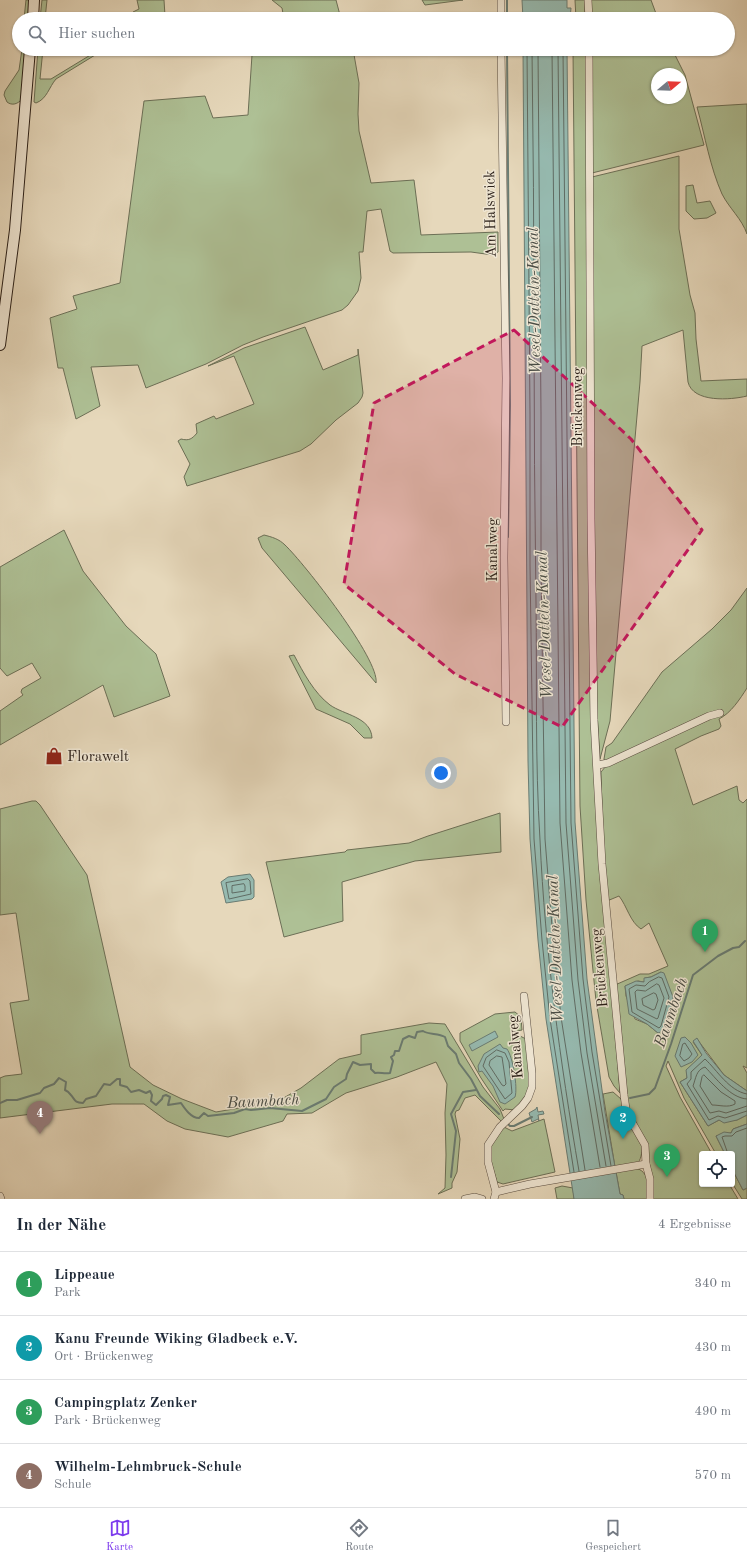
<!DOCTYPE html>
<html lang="de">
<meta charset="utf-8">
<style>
body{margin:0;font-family:"Old Standard TT",serif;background:#f6f6f7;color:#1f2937}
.controls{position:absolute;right:12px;bottom:12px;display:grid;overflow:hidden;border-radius:4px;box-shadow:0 1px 3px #0004}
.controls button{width:36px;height:36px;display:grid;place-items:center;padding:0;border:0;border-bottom:1px solid #e0e1e3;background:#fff;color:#1f2937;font:20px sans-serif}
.compass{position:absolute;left:651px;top:68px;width:36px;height:36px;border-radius:50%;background:#fff;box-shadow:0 1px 3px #0004;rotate:71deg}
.you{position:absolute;left:441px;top:773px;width:14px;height:14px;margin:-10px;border:3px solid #fff;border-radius:50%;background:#1a73e8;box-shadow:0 0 0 6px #1a73e833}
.badge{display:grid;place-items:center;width:26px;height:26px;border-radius:50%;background:#7c3aed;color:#fff;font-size:13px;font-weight:700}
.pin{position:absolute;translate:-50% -33px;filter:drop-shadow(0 1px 2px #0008)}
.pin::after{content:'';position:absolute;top:21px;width:14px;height:12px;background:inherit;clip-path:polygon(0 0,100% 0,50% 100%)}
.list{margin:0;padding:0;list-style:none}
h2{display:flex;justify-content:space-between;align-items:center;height:52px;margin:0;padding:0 16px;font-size:17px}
h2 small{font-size:13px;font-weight:400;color:#747a83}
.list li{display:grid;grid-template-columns:26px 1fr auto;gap:12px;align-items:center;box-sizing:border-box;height:64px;padding:0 16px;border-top:1px solid #e0e1e3}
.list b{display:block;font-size:15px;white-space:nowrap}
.list p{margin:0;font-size:13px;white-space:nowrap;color:#747a83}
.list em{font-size:13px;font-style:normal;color:#747a83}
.icon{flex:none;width:22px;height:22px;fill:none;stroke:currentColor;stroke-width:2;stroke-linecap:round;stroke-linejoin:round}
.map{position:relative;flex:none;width:747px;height:1199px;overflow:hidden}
.search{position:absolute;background:#fff;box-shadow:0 1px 3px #0004;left:12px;right:12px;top:12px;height:44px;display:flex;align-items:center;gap:10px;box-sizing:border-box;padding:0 14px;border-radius:22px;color:#747a83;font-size:15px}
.sheet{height:308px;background:#fff}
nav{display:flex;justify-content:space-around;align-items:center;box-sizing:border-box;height:56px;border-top:1px solid #e0e1e3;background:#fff;font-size:11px;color:#747a83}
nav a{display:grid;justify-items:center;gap:2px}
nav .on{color:#7c3aed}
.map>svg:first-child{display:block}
.green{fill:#aec095;stroke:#6c6f56;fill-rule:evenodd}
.water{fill:#96bab0;stroke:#6a7c73}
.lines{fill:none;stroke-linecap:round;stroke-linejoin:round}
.shore{stroke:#606c64;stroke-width:1}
.stream{stroke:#6a7c73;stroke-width:2}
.street-casing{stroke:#584c40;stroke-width:8}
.secondary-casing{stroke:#291e17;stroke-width:12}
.street{stroke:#efe6d3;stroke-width:7}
.secondary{stroke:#efe6d3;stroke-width:10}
.marked{fill:#c2185b;fill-opacity:0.2;stroke:#c2185b;stroke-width:3;stroke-dasharray:8 5;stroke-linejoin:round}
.labels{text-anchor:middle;stroke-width:3;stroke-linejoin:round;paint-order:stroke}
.street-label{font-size:15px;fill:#291e17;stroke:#efe6d3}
.poi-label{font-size:15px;fill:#291e17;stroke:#efe6d3;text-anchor:start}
.water-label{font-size:16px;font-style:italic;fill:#4a4d45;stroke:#efe6d3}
</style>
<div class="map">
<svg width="747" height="1199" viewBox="0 0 747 1199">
<rect width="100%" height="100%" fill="#e6d8bb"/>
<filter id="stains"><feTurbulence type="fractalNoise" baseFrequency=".005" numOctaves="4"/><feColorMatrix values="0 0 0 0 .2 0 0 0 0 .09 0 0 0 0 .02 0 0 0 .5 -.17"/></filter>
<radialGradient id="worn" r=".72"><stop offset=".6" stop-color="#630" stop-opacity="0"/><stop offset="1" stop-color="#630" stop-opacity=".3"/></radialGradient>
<g class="green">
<path d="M26,0h4l-1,19h-5z"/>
<path d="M42,0h5l-2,19h-5z"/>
<path d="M137,0h27l1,16 -8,3h-26l2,-7 6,-3z"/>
<path d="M272,0h64l5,19h-57l-2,-11z"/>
<path d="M422,0h41l-38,5z"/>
<path d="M575,0h10v19h-9z"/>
<path d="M590,0h61l7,19h-68z"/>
<path d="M22,49h4l-4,50c-4,5 -10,7 -15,3l-3,-7 1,-4 14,-21z"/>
<path d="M38,49h5l-3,30h11l46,-28 1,-2h2v3l-44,27c-7,8 -9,20 -20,24l-2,-1z"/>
<path d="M266,49h87l6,34 -1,31 1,17 12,52 43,-3 7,55 77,-3v20l-5,3 -22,-3 -78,1 -3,-2 -9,-42 -14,2 -4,41h-4l2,26 -3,13 -10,14 -6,5 -79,27 -20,8 -37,19 -60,24 -8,-23 -47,2 9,39 -24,13 -13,-51h-5l-8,-50 27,-9 -4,-13 47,-13 24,-182 61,-5 8,22 35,-3 4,-60 14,-5z"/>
<path d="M573,49h13l6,667 28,377 -6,-7 -5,-9 -13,-76 -10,-101 -6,-94z"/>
<path d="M591,49h81l13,26 19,70 -112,28zM657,74h24v24h-24z"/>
<path d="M747,104v130c-5,-15 -18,-26 -25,-40 -12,-27 -17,-58 -25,-87z"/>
<path d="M679,156v73l11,66 5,18 1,26 5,42 46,-2v17c-16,4 -54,7 -59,-14l-5,-52 -41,16 -2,36 -30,339 -10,38 -3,-46 -3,-148 -2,-388z"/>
<path d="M693,185l4,18 13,-2 6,12 -9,5 -13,1 -8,-8v-25z"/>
<path d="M305,327l18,43 35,-15v-6l5,44 -1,4 -4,6 -22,17 -25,24 -11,7 -113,35 -3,-9 6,-13 -12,-23 3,-2c8,2 11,0 16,-6l-1,-9 18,-8 2,3 38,-15 -20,-48 -26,10 36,-18z"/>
<path d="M64,530l19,41 43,55 30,28 14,42 -56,21 -11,-32 -103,60v-34l23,-16 -2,-3 1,-3 19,-11 -9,-15 -25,13 -7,-8v-101z"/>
<path d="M264,535c8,2 15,4 21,10 19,18 95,115 91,138l-114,-135 -4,-10z"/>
<path d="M747,588v100c-7,11 -16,25 -28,31l2,7 -2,3 -18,7 -26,13 18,56 44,-19 2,14 4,3 4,-4v269l-4,-2 4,7v18l-23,-16 -27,-36 -4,3 9,13 -15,15v8l-7,4 28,44 11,-6h18l10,-5v9l-14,5 -2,4 -15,3 9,18h-9l-32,-56 -16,-37 -2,5 14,31 32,57h-10v30h27l9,15h-86l-1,-28 -22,-58 -14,-128 25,-11h9l19,-8 -19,-43 -8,6c-11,-7 -14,-23 -22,-33l-12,5 -5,-90 -1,-39 5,-6 -2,-7 2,-12 6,-4 50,-71 50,-43 19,-19zM661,972l-3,61 -11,-9 -12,-5 -9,-23 -1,-10 13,-5 6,1 1,-4 6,-1z"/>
<path d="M294,655c9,17 20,38 36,50 14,10 41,12 42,33h-8l-14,-14 -34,-15 -27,-53z"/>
<path d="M32,801h4l4,4 47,70 43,192 23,18 29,14 34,13 29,-5 28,-3 28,-16 38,-29 22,-5v-19l68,-12 16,1 38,63 17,22 4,10 -2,3 -27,-27 -10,3 -6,12 -3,1 -1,3 5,25 -3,33 -5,11v5l-14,6 7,-6 1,-33 -1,-42 2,-29 -11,-22 -39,15 -51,16 -34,20 -25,1 -4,7 -55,16 -43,-8 -18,-8 -23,-17h-32l-112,14v-40l5,-2 17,-2 -12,-71 19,-3 -13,-87 -16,2v-106z"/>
<path d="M500,813l1,39 -86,9 -73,21 1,39 -59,16 -18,-75 79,-10 2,-2 62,-7 19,-7z"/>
<path d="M515,1012l6,5 1,13 -5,1 1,4 8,4c2,18 9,43 -1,59 -3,4 -7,8 -10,12l-10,-1 -2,2 -22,-33 -21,-37v-8l35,-19z"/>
<path d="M613,1092l8,7 21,44c0,8 0,14 -4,20l-23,4 -12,-73z"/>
<path d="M544,1119l11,53 -52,12 -6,-2 -6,-20v-17l13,-18 8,4z"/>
<path d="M635,1168c15,3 13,19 13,31h-24l-1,-4 -3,-1 -4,-22z"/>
<path d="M732,1169l11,21 4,-2v11h-5l-10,-16z"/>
<path d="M562,1186l11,2 1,11h-17l-2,-11z"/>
</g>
<g class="water">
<path d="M522,0h45v8h4l-1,11h-47z"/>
<path d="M523,49h44l8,773 12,157 18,133 15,82 3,1 1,4h-50l-28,-180 -8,-79 -8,-101 -2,-78z"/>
<path d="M250,874l4,6v17l-2,2 -26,4 -5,-21 7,-5z"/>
<path d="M661,972l3,1 9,24v6l-10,28 -5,2 -11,-9 -18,-10 -4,-28 11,-5 8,1v-4l7,-1z"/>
<path d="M495,1031l3,6 -26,14 -3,-6z"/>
<path d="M685,1037l6,6 7,12 -6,7 -11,5 -6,-11 6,-18z"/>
<path d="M697,1038l9,15 18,22 23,16v24l-10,5 -13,3 -5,-3 -11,6 -28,-44 7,-4 -1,-8 16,-15 -9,-14z"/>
<path d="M500,1044l3,4 4,1c6,8 11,39 8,48l-10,7 -5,-2 -7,-16 -11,-15 -3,1 -1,-6 6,-12z"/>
<path d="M537,1107l1,5 5,-1 1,3 -6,1 1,6 -1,-2 -6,3 -3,-9 7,-4z"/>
<path d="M747,1124v64l-4,2 -11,-21v-15h-7l-9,-18 8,-4 7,1 2,-4z"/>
</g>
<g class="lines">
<g class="shore">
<path d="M527,49l3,365v151l4,274 8,101 8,79 24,153"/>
<path d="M532,49c3,185 1,369 4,554 1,79 -1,158 4,237 5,111 20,221 39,331"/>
<path d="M538,49l3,365v150l4,275 8,100 8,78 24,153"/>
<path d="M552,49l8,774 12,157 9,73 19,114"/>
<path d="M558,49l8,774 12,157 9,73 19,113"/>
<path d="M563,49l8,774 12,156 9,73 19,114"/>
<path d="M248,879l2,2 1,13 -22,5 -3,-16z"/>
<path d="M244,884l1,2v5l-13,2v-7z"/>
<path d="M659,977l3,1 7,19 -8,29 -2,2 -27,-16 -3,-23 7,-4 9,1 4,-4z"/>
<path d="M657,984l2,1 5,13 -6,20 -1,1 -20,-10 -2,-17 2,-2 8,1z"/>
<path d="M654,993l2,1 2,6 -3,9 -2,1 -10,-5 -1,-6z"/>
<path d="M683,1044l2,-1 7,11 -3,4 -5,3 -4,-5z"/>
<path d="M497,1050l8,3 4,9 3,31 -7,6 -22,-33 3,-8z"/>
<path d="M497,1056l5,1 4,27 -2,2 -2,-1 -13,-20 1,-4z"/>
<path d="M704,1075l17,17 14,9v3c-7,4 -15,1 -23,1l-12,-19 2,-9z"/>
<path d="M747,1094c-18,-3 -30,-24 -42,-35l-14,13v7l-4,5 22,36 9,-4 7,2 22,-7"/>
<path d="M747,1099c-17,-1 -31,-21 -42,-32 -9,3 -9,11 -12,19l17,27 9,-2 7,2 21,-7"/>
<path d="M728,1154l-6,-17 3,-1h7l4,-4 11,-4"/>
</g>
<g class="stream">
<path d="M507,0v19"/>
<path d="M507,49l3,356 -2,132"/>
<path d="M630,1098l19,-4 6,-6 16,-44 22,-69 25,-19 15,-8 6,-1 6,-6"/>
<path d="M0,1103l7,-3h10l23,-7 4,-5 10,-4 5,-6 7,4 -1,8c2,1 4,2 5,4 6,6 3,8 13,9l3,-4 10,-3 8,-12 6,1 7,-6h3v6l7,2 4,5 8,-2 7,3 4,-2 2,4 -1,6 5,4 6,-6 1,-3 3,-1 4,2 -2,8 13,-2c4,6 10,15 18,15l5,-5 4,3 26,-3 11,-4 6,1 19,-2 32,3 24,-12 8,-12 12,-8 1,-5 6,-12 7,3 11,-1v5l4,4c5,-1 9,1 15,0l3,-12 -2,-4 3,-2 1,-4h4l4,-12 6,-3 6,2 2,-6 6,-1c6,4 15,2 22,6l3,9 8,8 3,9 12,16 9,17 19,18"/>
<path d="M508,1124l2,2h4l18,-9"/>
<path d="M451,1177l5,-46 -5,-17 12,-22 13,-2"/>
</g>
<g class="street-casing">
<g id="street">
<path d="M501,0v19"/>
<path d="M588,0l1,19"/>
<path d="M501,49l5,329 -2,180 2,164"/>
<path d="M589,49l2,470 3,201 8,144 22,231 2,14 3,8 16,28 1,19 4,15v20"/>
<path d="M598,765l10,-2 101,-47 11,-3"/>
<path d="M496,1192l34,-8 116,-20"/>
<path d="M0,1196l1,3"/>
<path d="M465,1199l10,-2 7,2"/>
<path d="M494,1199l2,-7 -8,-30v-17l12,-18 22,-21 6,-8 4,-11v-14l-8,-77"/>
</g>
</g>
<g class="secondary-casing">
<g id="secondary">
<path d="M33,19l1,-19"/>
<path d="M0,345l15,-115 15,-181"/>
</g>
</g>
<use href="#street" class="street"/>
<use href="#secondary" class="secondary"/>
</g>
<path class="marked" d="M514,330l117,109 71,91 -140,197 -107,-53 -111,-90 30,-181z"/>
<defs>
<g id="shop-bare" transform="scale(1.38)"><path d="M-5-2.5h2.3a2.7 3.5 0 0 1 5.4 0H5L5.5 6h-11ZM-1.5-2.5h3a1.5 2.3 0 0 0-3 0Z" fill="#8f2418" stroke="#efe6d3" stroke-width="2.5" paint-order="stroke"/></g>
</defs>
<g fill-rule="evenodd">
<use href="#shop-bare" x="54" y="756"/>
</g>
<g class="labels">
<g class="street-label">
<text transform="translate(490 214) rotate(-91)" y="5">Am Halswick</text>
<text transform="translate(577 407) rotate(-90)" y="5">Brückenweg</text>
<text transform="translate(492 550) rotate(-90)" y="5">Kanalweg</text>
<text transform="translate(599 968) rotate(-95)" y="5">Brückenweg</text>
<text transform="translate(515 1047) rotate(-95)" y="5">Kanalweg</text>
</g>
<g class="poi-label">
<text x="67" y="761">Florawelt</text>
</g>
<g class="water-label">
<text transform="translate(533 301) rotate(-91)" y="6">Wesel-Datteln-Kanal</text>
<text transform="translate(543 625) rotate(-92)" y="6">Wesel-Datteln-Kanal</text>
<text transform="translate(554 949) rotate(-92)" y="6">Wesel-Datteln-Kanal</text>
<text transform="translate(670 1012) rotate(-71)" y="6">Baumbach</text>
<text transform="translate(263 1100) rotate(-3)" y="6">Baumbach</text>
</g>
</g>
<rect width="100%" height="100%" filter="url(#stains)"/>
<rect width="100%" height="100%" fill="url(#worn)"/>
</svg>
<div class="controls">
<button><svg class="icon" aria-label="locate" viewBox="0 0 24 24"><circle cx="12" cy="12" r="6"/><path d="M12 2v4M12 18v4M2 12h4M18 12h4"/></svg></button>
</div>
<svg class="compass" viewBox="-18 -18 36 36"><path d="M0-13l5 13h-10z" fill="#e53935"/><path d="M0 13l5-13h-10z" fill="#747a83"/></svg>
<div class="you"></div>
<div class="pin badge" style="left:705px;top:952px;background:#2e9e5b">1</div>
<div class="pin badge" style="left:623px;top:1139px;background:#0f9aa8">2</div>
<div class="pin badge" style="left:667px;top:1177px;background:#2e9e5b">3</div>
<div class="pin badge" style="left:40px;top:1134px;background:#8d6e63">4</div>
<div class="search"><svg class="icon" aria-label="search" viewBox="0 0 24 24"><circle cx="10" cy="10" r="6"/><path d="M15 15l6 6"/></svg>Hier suchen</div>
</div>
<section class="sheet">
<h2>In der Nähe<small>4 Ergebnisse</small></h2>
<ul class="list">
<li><span class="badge" style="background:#2e9e5b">1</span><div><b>Lippeaue</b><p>Park</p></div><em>340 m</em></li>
<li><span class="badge" style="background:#0f9aa8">2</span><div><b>Kanu Freunde Wiking Gladbeck e.V.</b><p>Ort · Brückenweg</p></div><em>430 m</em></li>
<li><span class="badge" style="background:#2e9e5b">3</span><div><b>Campingplatz Zenker</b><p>Park · Brückenweg</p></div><em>490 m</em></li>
<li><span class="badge" style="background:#8d6e63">4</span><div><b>Wilhelm-Lehmbruck-Schule</b><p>Schule</p></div><em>570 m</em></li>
</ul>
</section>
<nav>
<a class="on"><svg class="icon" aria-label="map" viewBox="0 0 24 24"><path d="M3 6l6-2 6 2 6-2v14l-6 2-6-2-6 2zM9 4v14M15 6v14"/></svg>Karte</a>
<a><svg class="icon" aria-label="directions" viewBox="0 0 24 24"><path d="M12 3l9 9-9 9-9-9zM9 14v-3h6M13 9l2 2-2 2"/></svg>Route</a>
<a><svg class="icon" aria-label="saved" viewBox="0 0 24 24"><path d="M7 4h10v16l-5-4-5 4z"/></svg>Gespeichert</a>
</nav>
